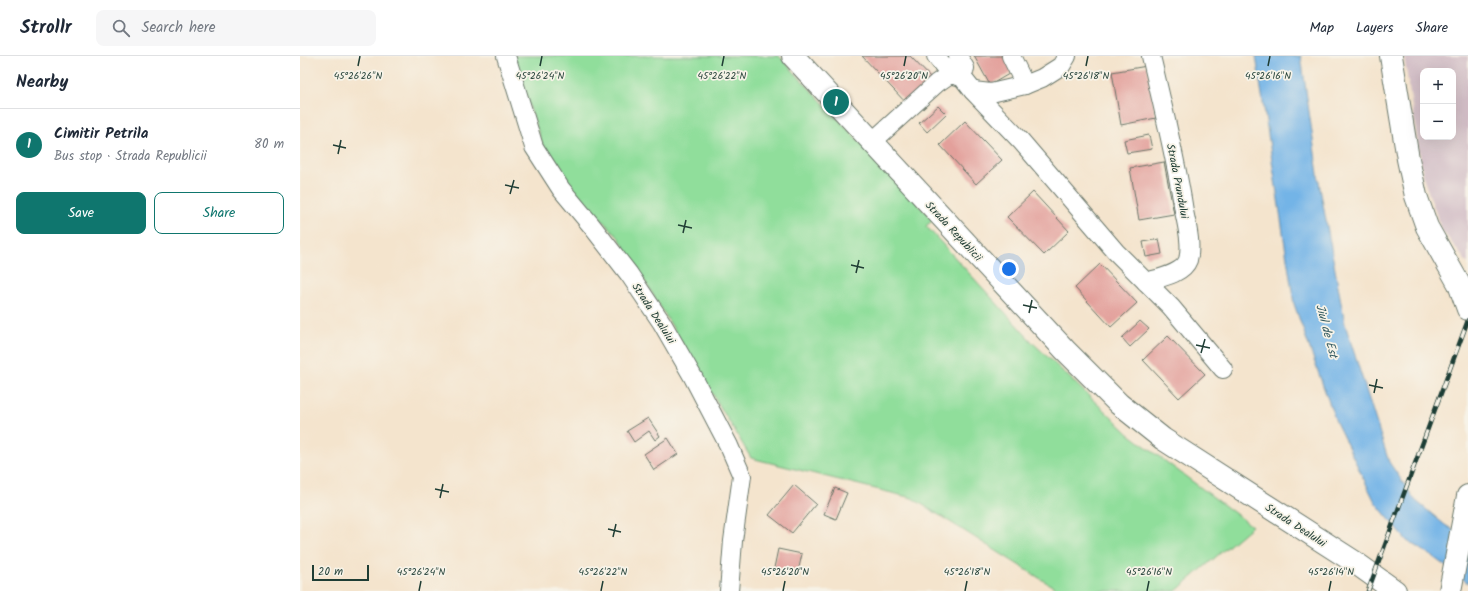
<!DOCTYPE html>
<meta charset="utf-8">
<style>
body{margin:0;font-family:Kalam,sans-serif;background:#f6f6f7;color:#1f2937}
.controls{position:absolute;right:12px;top:12px;display:grid;overflow:hidden;border-radius:8px;box-shadow:0 4px 16px #0002}
.controls button{width:36px;height:36px;display:grid;place-items:center;padding:0;border:0;border-bottom:1px solid #e0e1e3;background:#fff;color:#1f2937;font:20px sans-serif}
.scale{position:absolute;left:12px;bottom:10px;width:57px;box-sizing:border-box;padding-left:4px;border:2px solid #1f3d34;border-top:0;font-size:11px;line-height:14px;white-space:nowrap;color:#1f3d34;-webkit-text-stroke:3px #f7f3e8;paint-order:stroke}
.you{position:absolute;left:709px;top:213px;width:14px;height:14px;margin:-10px;border:3px solid #fff;border-radius:50%;background:#1a73e8;box-shadow:0 0 0 6px #1a73e833}
.badge{display:grid;place-items:center;width:26px;height:26px;border-radius:50%;background:#0f766e;color:#fff;font-size:13px;font-weight:700}
.pin{position:absolute;translate:-50% -50%;border:2px solid #fff;box-shadow:0 1px 4px #0006}
.list{margin:0;padding:0;list-style:none}
h2{display:flex;justify-content:space-between;align-items:center;height:52px;margin:0;padding:0 16px;font-size:17px}
h2 small{font-size:13px;font-weight:400;color:#747a83}
.list li{display:grid;grid-template-columns:26px 1fr auto;gap:12px;align-items:center;box-sizing:border-box;height:72px;padding:0 16px;border-top:1px solid #e0e1e3}
.list b{display:block;font-size:15px;white-space:nowrap}
.list p{margin:0;font-size:13px;white-space:nowrap;color:#747a83}
.list em{font-size:13px;font-style:normal;color:#747a83}
.actions{display:flex;gap:8px;padding:12px 16px}
.actions a{flex:1;padding:9px 0;border:1px solid #0f766e;border-radius:8px;text-align:center;font-size:14px;color:#0f766e}
.actions .main{background:#0f766e;color:#fff}
.icon{flex:none;width:22px;height:22px;fill:none;stroke:currentColor;stroke-width:2;stroke-linecap:round;stroke-linejoin:round}
.map{position:relative;flex:none;width:1168px;height:535px;overflow:hidden}
header{display:flex;align-items:center;gap:24px;box-sizing:border-box;height:56px;padding:0 20px;background:#fff;border-bottom:1px solid #e0e1e3}
header strong{font-size:19px}
nav{display:flex;gap:22px;margin-inline-start:auto;font-size:14px}
.search{width:280px;height:36px;background:#f6f6f7;display:flex;align-items:center;gap:10px;box-sizing:border-box;padding:0 14px;border-radius:8px;color:#747a83;font-size:15px}
main{display:flex}
aside{flex:1;background:#fff}
.map>svg:first-child{display:block}
.industrial{fill:#d2bdc6;fill-rule:evenodd}
.green{fill:#90de9b;stroke:#588e68}
.water{fill:#73b4e7;stroke:#49788e}
.building{fill:#e3a09b}
.lines{fill:none;stroke-linecap:round;stroke-linejoin:round}
.minor-casing{stroke:#6a776a;stroke-width:20}
.tertiary-casing{stroke:#6a776a;stroke-width:24}
.secondary-casing{stroke:#6a776a;stroke-width:24}
.minor{stroke:#fff;stroke-width:18}
.tertiary{stroke:#fff;stroke-width:22}
.secondary{stroke:#fff;stroke-width:22}
.rail-casing{stroke:#1f3d34;stroke-width:4.5}
.rail{stroke:#f7f3e8;stroke-width:3;stroke-dasharray:9;stroke-linecap:butt}
.ticks{fill:none;stroke:#1f3d34;stroke-width:1.5}
.labels{text-anchor:middle;stroke-width:3.5;stroke-linejoin:round;paint-order:stroke}
.street-label{font-size:11px;fill:#1f3d34;stroke:#f7f3e8}
.water-label{font-size:12px;font-style:italic;fill:#345b61;stroke:#f7f3e8}
.ticks-label{font-size:10px;text-anchor:middle;fill:#1f3d34;stroke:#f7f3e8;stroke-width:3.5;stroke-linejoin:round;paint-order:stroke}
</style>
<header>
<strong>Strollr</strong>
<div class="search"><svg class="icon" aria-label="search" viewBox="0 0 24 24"><circle cx="10" cy="10" r="6"/><path d="M15 15l6 6"/></svg>Search here</div>
<nav><a>Map</a><a>Layers</a><a>Share</a></nav>
</header>
<main>
<aside>
<h2>Nearby<small></small></h2>
<ul class="list">
<li><span class="badge">1</span><div><b>Cimitir Petrila</b><p>Bus stop · Strada Republicii</p></div><em>80 m</em></li>
</ul>
<div class="actions"><a class="main">Save</a><a>Share</a></div>
</aside>
<div class="map">
<svg width="1168" height="535" viewBox="0 0 1168 535">
<rect width="100%" height="100%" fill="#f7f3e8"/>
<filter id="ink" filterUnits="userSpaceOnUse"><feTurbulence type="fractalNoise" baseFrequency=".025" numOctaves="2"/><feDisplacementMap in="SourceGraphic" scale="8" xChannelSelector="R" yChannelSelector="G"/><feConvolveMatrix kernelMatrix="1 2 1 2 8 2 1 2 1" color-interpolation-filters="sRGB"/></filter>
<filter id="wash" filterUnits="userSpaceOnUse"><feTurbulence type="fractalNoise" baseFrequency=".012" numOctaves="4" result="noise"/><feDisplacementMap in="SourceGraphic" scale="16" xChannelSelector="R" yChannelSelector="G"/><feGaussianBlur stdDeviation="0.9" result="paint"/><feColorMatrix in="noise" values="0 0 0 0 0 0 0 0 0 0 0 0 0 0 0 0 0 1.4 0 .05"/><feComposite in="paint" operator="in"/></filter>
<g filter="url(#wash)">
<rect width="100%" height="100%" fill="#f4e4cd"/>
<path class="industrial" d="M1104,0h64v208l-26,-34 -18,-50zM1123,15h30v66h-30z"/>
<path class="green" d="M212,0h267l154,164 -7,6 107,117 96,91 123,92 -76,65h-116l-148,-93 -161,-40 -132,-220 -69,-72z"/>
<path class="water" d="M956,0h45l19,132 25,136 44,138 26,38 30,25 23,14v44l-39,-29 -22,-13 -32,-39 -39,-80 -42,-118z"/>
<g id="blocks">
<g class="building">
<path d="M562,0h48l24,25 -26,24z"/>
<path d="M674,0h32l8,15 -24,14z"/>
<path d="M847,10l9,52 -35,7 -9,-53z"/>
<path d="M638,50l8,8 -19,18 -8,-9z"/>
<path d="M665,65l37,39 -26,24 -36,-39z"/>
<path d="M849,79l3,14 -25,4 -3,-13z"/>
<path d="M864,106l10,52 -35,6 -9,-52z"/>
<path d="M733,136l36,39 -25,24 -37,-38z"/>
<path d="M859,183l3,15 -16,3 -3,-15z"/>
<path d="M800,208l37,39 -26,24 -36,-39z"/>
<path d="M840,265l9,8 -19,18 -8,-9z"/>
<path d="M868,280l37,38 -26,24 -36,-38z"/>
<path d="M348,362l12,18 -5,4 -6,-9 -15,11 -7,-11z"/>
<path d="M368,382l10,16 -24,16 -10,-16z"/>
<path d="M494,429l22,19 -24,29 -23,-18z"/>
<path d="M535,432l12,5 -11,26 -12,-5z"/>
<path d="M478,493l24,5 -4,18 -24,-4z"/>
</g>
</g>
</g>
<g filter="url(#ink)">
<use href="#blocks" fill-opacity="0" stroke="#6a776a" stroke-width="1"/>
<g class="lines">
<g class="minor-casing">
<g id="minor">
<path d="M206,0l28,91 27,42 30,36 38,49 33,49 31,54 36,69 13,30 -9,65 -4,50"/>
<path d="M636,0l14,18"/>
<path d="M658,0l7,12 -3,9"/>
<path d="M711,0l14,29"/>
<path d="M673,35l18,2 34,-8 17,-7 19,-12 6,-10"/>
<path d="M572,86l65,-59 13,-9 12,3 11,14 48,50 95,111 55,55 52,62"/>
<path d="M846,226c13,-4 37,-8 42,-22 4,-15 -1,-34 -4,-49 -8,-53 -21,-103 -33,-155"/>
</g>
</g>
<g class="tertiary-casing">
<g id="tertiary">
<path d="M1091,0l17,103 8,37 11,31 32,57 9,25"/>
<path d="M1150,535l18,-95"/>
</g>
</g>
<g class="secondary-casing">
<path id="secondary" d="M493,0l272,294 54,54 44,35 190,122 42,30"/>
</g>
<use href="#minor" class="minor"/>
<use href="#tertiary" class="tertiary"/>
<use href="#secondary" class="secondary"/>
<g class="rail-casing">
<path id="rail" d="M1068,535l100,-271"/>
</g>
<use href="#rail" class="rail"/>
</g>
</g>
<path class="ticks" d="M58,10l2,-10M240,10l2,-10M422,10l2,-10M604,10l2,-10M786,10l2,-10M968,10l2,-10M33,89l13,3M38,98l3,-14M205,129l14,3M210,138l4,-14M378,169l14,3M383,177l3,-13M551,209l13,3M556,217l3,-13M723,249l14,3M729,257l3,-13M896,289l14,3M901,297l4,-14M1069,329l14,3M1074,337l3,-14M135,433l14,3M140,442l3,-14M308,473l13,3M313,481l3,-13M119,535l2,-10M301,535l2,-10M483,535l2,-10M665,535l2,-10M847,535l2,-10M1029,535l2,-10"/>
<g class="labels">
<g class="street-label">
<text transform="translate(878 125) rotate(79)" y="4">Strada Prundului</text>
<text transform="translate(654 175) rotate(47)" y="4">Strada Republicii</text>
<text transform="translate(354 257) rotate(57)" y="4">Strada Dealului</text>
<text transform="translate(996 469) rotate(33)" y="4">Strada Dealului</text>
</g>
<g class="water-label">
<text transform="translate(1027 275) rotate(75)" y="4">Jiul de Est</text>
</g>
</g>
<g class="ticks-label">
<text x="58" y="23">45°26'26"N</text>
<text x="240" y="23">45°26'24"N</text>
<text x="422" y="23">45°26'22"N</text>
<text x="604" y="23">45°26'20"N</text>
<text x="786" y="23">45°26'18"N</text>
<text x="968" y="23">45°26'16"N</text>
<text x="121" y="519">45°26'24"N</text>
<text x="303" y="519">45°26'22"N</text>
<text x="485" y="519">45°26'20"N</text>
<text x="667" y="519">45°26'18"N</text>
<text x="849" y="519">45°26'16"N</text>
<text x="1031" y="519">45°26'14"N</text>
</g>
</svg>
<div class="controls">
<button>+</button>
<button>−</button>
</div>
<div class="scale">20 m</div>
<div class="you"></div>
<div class="pin badge" style="left:536px;top:46px">1</div>
</div>
</main>
